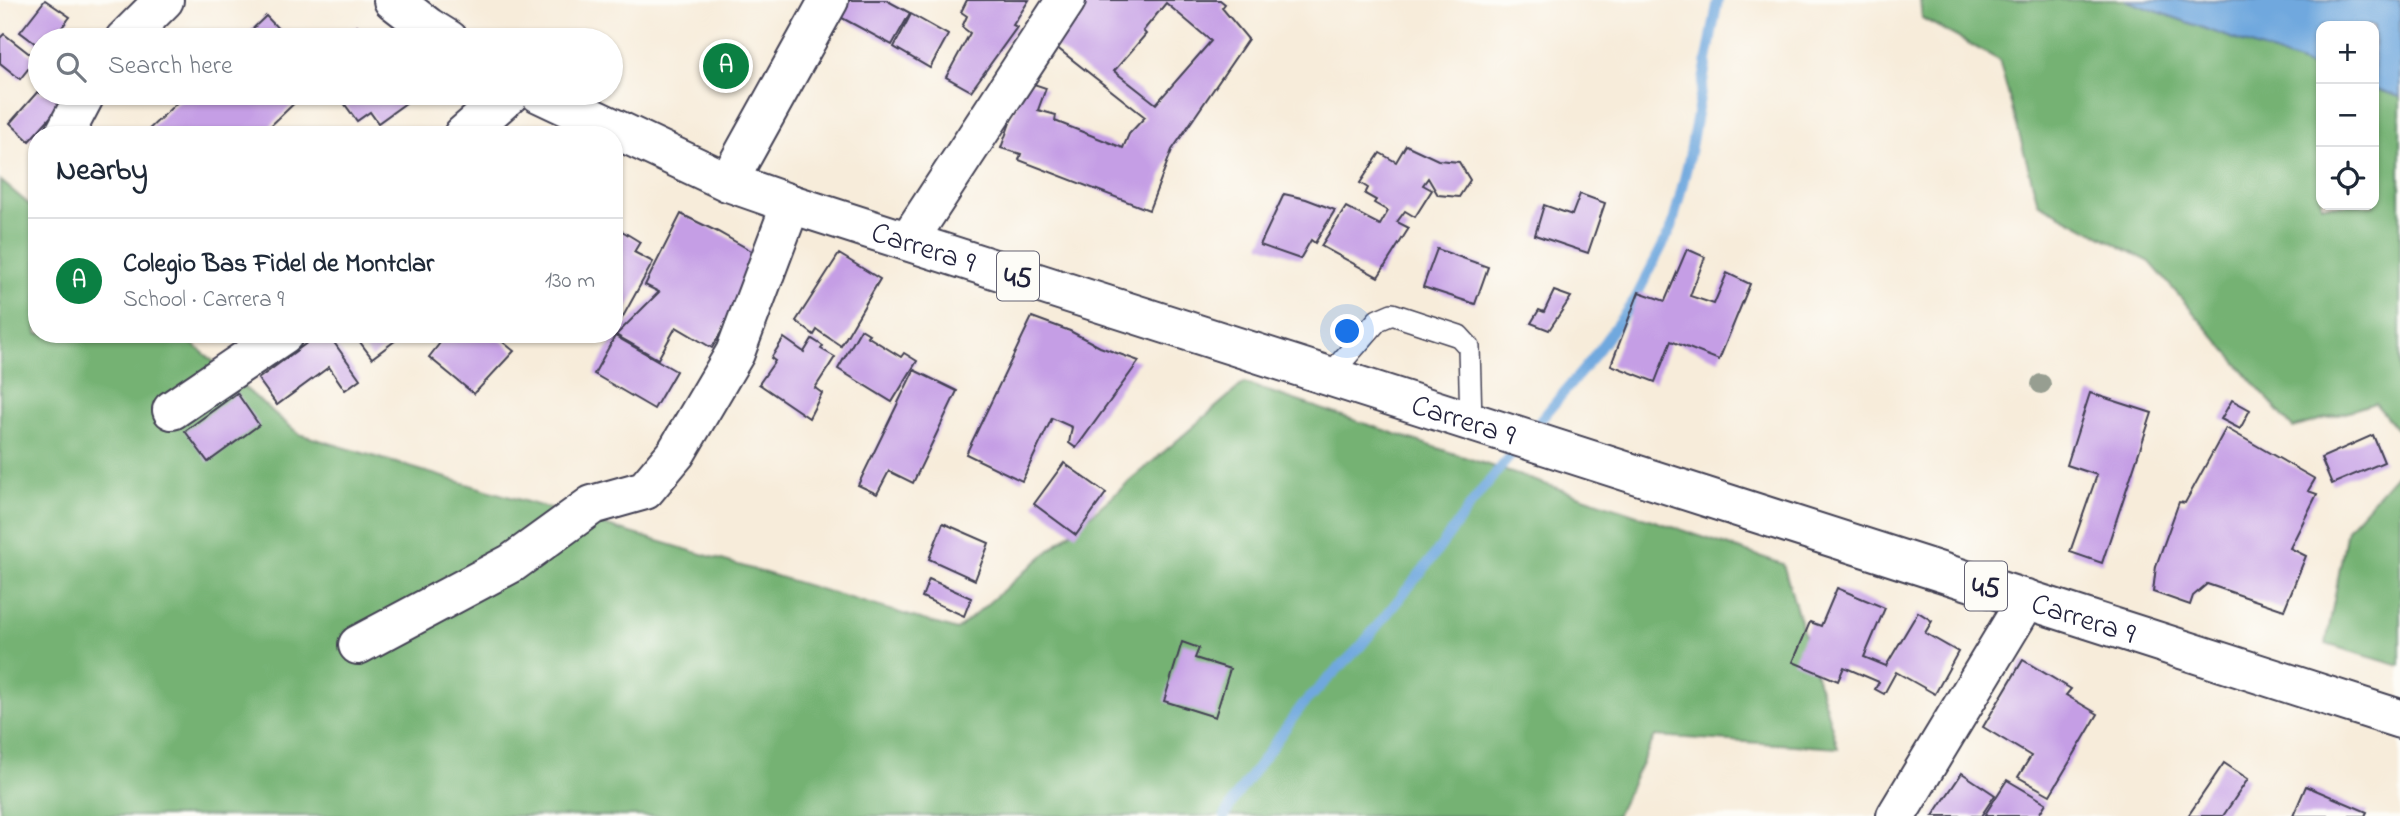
<!DOCTYPE html>
<meta charset="utf-8">
<style>
body{margin:0;font-family:"Indie Flower",sans-serif;background:#f6f6f7;color:#1f2937}
.controls{position:absolute;right:21px;top:21px;display:grid;overflow:hidden;border-radius:14px;box-shadow:0 2px 5px #0004}
.controls button{width:63px;height:63px;display:grid;place-items:center;padding:0;border:0;border-bottom:2px solid #e0e1e3;background:#fff;color:#1f2937;font:35px sans-serif}
.you{position:absolute;left:1348px;top:332px;width:24px;height:24px;margin:-18px;border:5px solid #fff;border-radius:50%;background:#1a73e8;box-shadow:0 0 0 10px #1a73e833}
.badge{display:grid;place-items:center;width:46px;height:46px;border-radius:50%;background:#0b8043;color:#fff;font-size:23px;font-weight:700}
.pin{position:absolute;translate:-50% -50%;border:4px solid #fff;box-shadow:0 2px 7px #0006}
.list{margin:0;padding:0;list-style:none}
h2{display:flex;justify-content:space-between;align-items:center;height:91px;margin:0;padding:0 28px;font-size:30px}
h2 small{font-size:23px;font-weight:400;color:#747a83}
.list li{display:grid;grid-template-columns:46px 1fr auto;gap:21px;align-items:center;box-sizing:border-box;height:126px;padding:0 28px;border-top:2px solid #e0e1e3}
.list b{display:block;font-size:26px;white-space:nowrap}
.list p{margin:0;font-size:23px;white-space:nowrap;color:#747a83}
.list em{font-size:23px;font-style:normal;color:#747a83}
.icon{flex:none;width:38px;height:38px;fill:none;stroke:currentColor;stroke-width:2;stroke-linecap:round;stroke-linejoin:round}
.map{position:relative;flex:none;width:2400px;height:816px;overflow:hidden}
.search{position:absolute;background:#fff;box-shadow:0 2px 5px #0004;left:28px;top:28px;width:595px;height:77px;display:flex;align-items:center;gap:18px;box-sizing:border-box;padding:0 24px;border-radius:38px;color:#747a83;font-size:26px}
.panel{position:absolute;background:#fff;box-shadow:0 2px 5px #0004;left:28px;top:126px;width:595px;height:217px;border-radius:28px}
.map>svg:first-child{display:block}
.forest{fill:#75b273;stroke:#4c6a57;stroke-width:2}
.water{fill:#6fa8de;stroke:#48658c;stroke-width:2}
.lines{fill:none;stroke-linecap:round;stroke-linejoin:round}
.stream{stroke:#6fa8de;stroke-width:10}
.building{fill:#c59ee5;fill-rule:evenodd}
.lane-casing{stroke:#424053;stroke-width:24}
.street-casing{stroke:#424053;stroke-width:42}
.highway-casing{stroke:#424053;stroke-width:42}
.lane{stroke:#fff;stroke-width:21}
.street{stroke:#fff;stroke-width:38}
.highway{stroke:#fff;stroke-width:38}
.tree{fill:#979e91}
.labels{text-anchor:middle;stroke-width:7;stroke-linejoin:round;paint-order:stroke}
.shield{fill:#fdfcf7;stroke:#646373;stroke-width:2}
.shield-label{font-size:28px;font-weight:bold;fill:#22223b}
.street-label{font-size:30px;fill:#22223b;stroke:#fdfcf7}
</style>
<div class="map">
<svg width="2400" height="816" viewBox="0 0 2400 816">
<rect width="100%" height="100%" fill="#fdfcf7"/>
<filter id="ink" filterUnits="userSpaceOnUse"><feTurbulence type="fractalNoise" baseFrequency=".0143" numOctaves="2"/><feDisplacementMap in="SourceGraphic" scale="14" xChannelSelector="R" yChannelSelector="G"/><feConvolveMatrix kernelMatrix="1 2 1 2 8 2 1 2 1" color-interpolation-filters="sRGB"/></filter>
<filter id="wash" filterUnits="userSpaceOnUse"><feTurbulence type="fractalNoise" baseFrequency=".00686" numOctaves="4" result="noise"/><feDisplacementMap in="SourceGraphic" scale="28" xChannelSelector="R" yChannelSelector="G"/><feGaussianBlur stdDeviation="1.57" result="paint"/><feColorMatrix in="noise" values="0 0 0 0 0 0 0 0 0 0 0 0 0 0 0 0 0 1.4 0 .05"/><feComposite in="paint" operator="in"/></filter>
<g filter="url(#wash)">
<rect width="100%" height="100%" fill="#f7ecda"/>
<g class="forest">
<path d="M1920,0h205l196,70v135h53v-117l26,9v336l-25,-30 -82,25 -143,-166 -112,-59 -39,-143 -77,-42z"/>
<path d="M0,180l37,31v123h144l118,100 658,196 287,-247 539,181 55,184 -183,-12 -39,80h-1616z"/>
<path d="M2400,470v196l-74,-22 21,-115z"/>
</g>
<path class="water" d="M2125,0h275v97l-26,-9v-62h-53v44z"/>
<g class="lines">
<path class="stream" d="M1225,816l9,-17 69,-95 57,-57 70,-86 51,-70 111,-132 43,-60 37,-72 16,-64 30,-163"/>
</g>
<g id="blocks">
<g class="building">
<path d="M45,0l25,17 -18,23h-12v7l-20,-15z"/>
<path d="M838,0h48l24,13 -18,32 -61,-33z"/>
<path d="M967,0h62l-16,25 4,2 -46,64 -25,-14 24,-44 -8,-6 5,-11 -6,-4z"/>
<path d="M1078,0h142l5,4 -3,4 26,31 -76,111 -23,60 -130,-50 2,-6 -20,-6 24,-67 21,7 -8,22 18,5 -1,6 68,27 6,-14 16,-17 -99,-78zM1166,3l45,38 -55,63 -42,-33 32,-37 -3,-3z"/>
<path d="M911,14l37,21 -18,33 -36,-21z"/>
<path d="M266,16l23,24h-48z"/>
<path d="M357,26l13,14h-28z"/>
<path d="M4,34l32,25 -16,20 -20,-16v-25z"/>
<path d="M40,89v4h14l10,9 -35,39 -19,-18z"/>
<path d="M187,93h118l-44,42h-118z"/>
<path d="M350,93h55l5,7 -32,23 -8,-11 -13,9 -16,-22z"/>
<path d="M1406,145l32,15 21,2 11,18 -11,17 -21,-2 -10,-17 -5,7 9,5 -17,27 -10,-6 -8,11 12,6 -31,49 -57,-31 25,-39 34,18 8,-14 -14,-8 2,-3 -11,-6 3,-6 -8,-5 20,-30 16,9z"/>
<path d="M1284,194l22,5 29,11 -20,33 -4,-3 -11,19 -40,-14z"/>
<path d="M1580,194l25,9 -17,50 -53,-18 9,-30 28,10z"/>
<path d="M681,214l37,18 46,26 -52,90 -36,-21 -18,32 -42,-24 43,-43 -14,-7z"/>
<path d="M622,231l18,11 -6,10 19,10 -33,60 -6,-3v-75z"/>
<path d="M1437,249l51,18 -13,37 -52,-17z"/>
<path d="M1687,249l18,8 -15,39 24,8 13,-31 23,11 -31,76 -48,-19 -16,41 -44,-17 28,-73 26,9z"/>
<path d="M839,254l41,25 -39,67 -24,-16 -3,5 -18,-14z"/>
<path d="M1554,291l17,6 -22,33 -18,-7 8,-13 5,2z"/>
<path d="M1032,317l38,14 30,16 39,14 -63,87 -7,-5 3,-16 -20,-9 -30,63 -56,-27z"/>
<path d="M861,329l8,5 -2,2 34,21 3,-4 13,8 -25,41 -54,-33z"/>
<path d="M319,334h9l32,45 -15,11 -16,-23 -52,38 -19,-26z"/>
<path d="M354,334h50l-32,24z"/>
<path d="M447,334h46l21,17 -40,43 -45,-37z"/>
<path d="M615,336l61,35 -22,38 -60,-35z"/>
<path d="M784,338l20,14 8,-13 11,7 -2,3 14,8 -20,31 7,5 -13,25 -50,-34 16,-23 -4,-3z"/>
<path d="M914,370l43,21 -44,92 -24,-12 -12,23 -19,-9z"/>
<path d="M237,393l22,32 -51,37 -23,-31z"/>
<path d="M2090,393l62,20 -50,150 -32,-11 27,-77 -30,-10z"/>
<path d="M2232,400l18,10 -10,19 -19,-10z"/>
<path d="M2226,428l89,51 -7,12 9,3 -27,54 16,8 -22,54 -77,-26 -14,12 -3,9 -37,-13 3,-26 23,-64 6,1z"/>
<path d="M2373,435l11,27 -52,22 -11,-26z"/>
<path d="M1064,463l42,30 -30,42 -42,-31z"/>
<path d="M943,523l46,20 -14,37 -46,-21z"/>
<path d="M929,579l42,19 -7,18 -42,-19z"/>
<path d="M1837,588l48,20 -21,49 22,9 32,-54 14,9 -7,12 33,19 -23,42 -39,-22 -12,22 -9,-5 4,-7 -35,-15 -6,14 -45,-19 17,-40 11,4z"/>
<path d="M1182,642l17,6 -4,10 35,11 -15,48 -51,-16z"/>
<path d="M2023,660l48,29 -5,6 32,19 -48,81 -32,-18 13,-21 -48,-29z"/>
<path d="M2224,763l24,16 -25,37h-35z"/>
<path d="M1962,773l33,22 -14,21h-48z"/>
<path d="M2007,780l39,23 -8,13h-54z"/>
<path d="M2306,786l61,26 -2,4h-72z"/>
</g>
</g>
</g>
<g filter="url(#ink)">
<use href="#blocks" fill-opacity="0" stroke="#424053" stroke-width="2"/>
<g class="lines">
<g class="lane-casing">
<path id="lane" d="M1329,376l49,-56 14,-6 67,22 10,11 2,74"/>
</g>
<g class="street-casing">
<g id="street">
<path d="M124,40l40,-40"/>
<path d="M64,135l22,-42"/>
<path d="M463,135l48,-42"/>
<path d="M728,182l101,-182"/>
<path d="M908,241l158,-241"/>
<path d="M172,410l112,-76"/>
<path d="M358,645l154,-82 80,-58 53,-15 31,-37 59,-100 56,-149"/>
<path d="M1896,816l131,-217"/>
</g>
</g>
<g class="highway-casing">
<g id="highway">
<path d="M393,0l35,27 21,13"/>
<path id="s1" d="M539,93l189,89 63,22 1609,515"/>
</g>
</g>
<use href="#lane" class="lane"/>
<use href="#street" class="street"/>
<use href="#highway" class="highway"/>
</g>
<circle class="tree" cx="2041" cy="384" r="10"/>
</g>
<g class="labels">
<g class="shield">
<rect x="997" y="251.5" width="42" height="49" rx="5"/>
<rect x="1965" y="561.5" width="42" height="49" rx="5"/>
</g>
<g class="shield-label">
<text x="1018" y="286">45</text>
<text x="1986" y="596">45</text>
</g>
<g class="street-label">
<text dy="10" stroke="none"><textPath href="#s1" startOffset="415">Carrera 9</textPath></text>
<text dy="10" stroke="none"><textPath href="#s1" startOffset="982">Carrera 9</textPath></text>
<text dy="10" stroke="none"><textPath href="#s1" startOffset="1633">Carrera 9</textPath></text>
</g>
</g>
</svg>
<div class="controls">
<button>+</button>
<button>−</button>
<button><svg class="icon" aria-label="locate" viewBox="0 0 24 24"><circle cx="12" cy="12" r="6"/><path d="M12 2v4M12 18v4M2 12h4M18 12h4"/></svg></button>
</div>
<div class="you"></div>
<div class="pin badge" style="left:726px;top:66px">A</div>
<div class="search"><svg class="icon" aria-label="search" viewBox="0 0 24 24"><circle cx="10" cy="10" r="6"/><path d="M15 15l6 6"/></svg>Search here</div>
<section class="panel">
<h2>Nearby<small></small></h2>
<ul class="list">
<li><span class="badge">A</span><div><b>Colegio Bas Fidel de Montclar</b><p>School · Carrera 9</p></div><em>130 m</em></li>
</ul>
</section>
</div>
